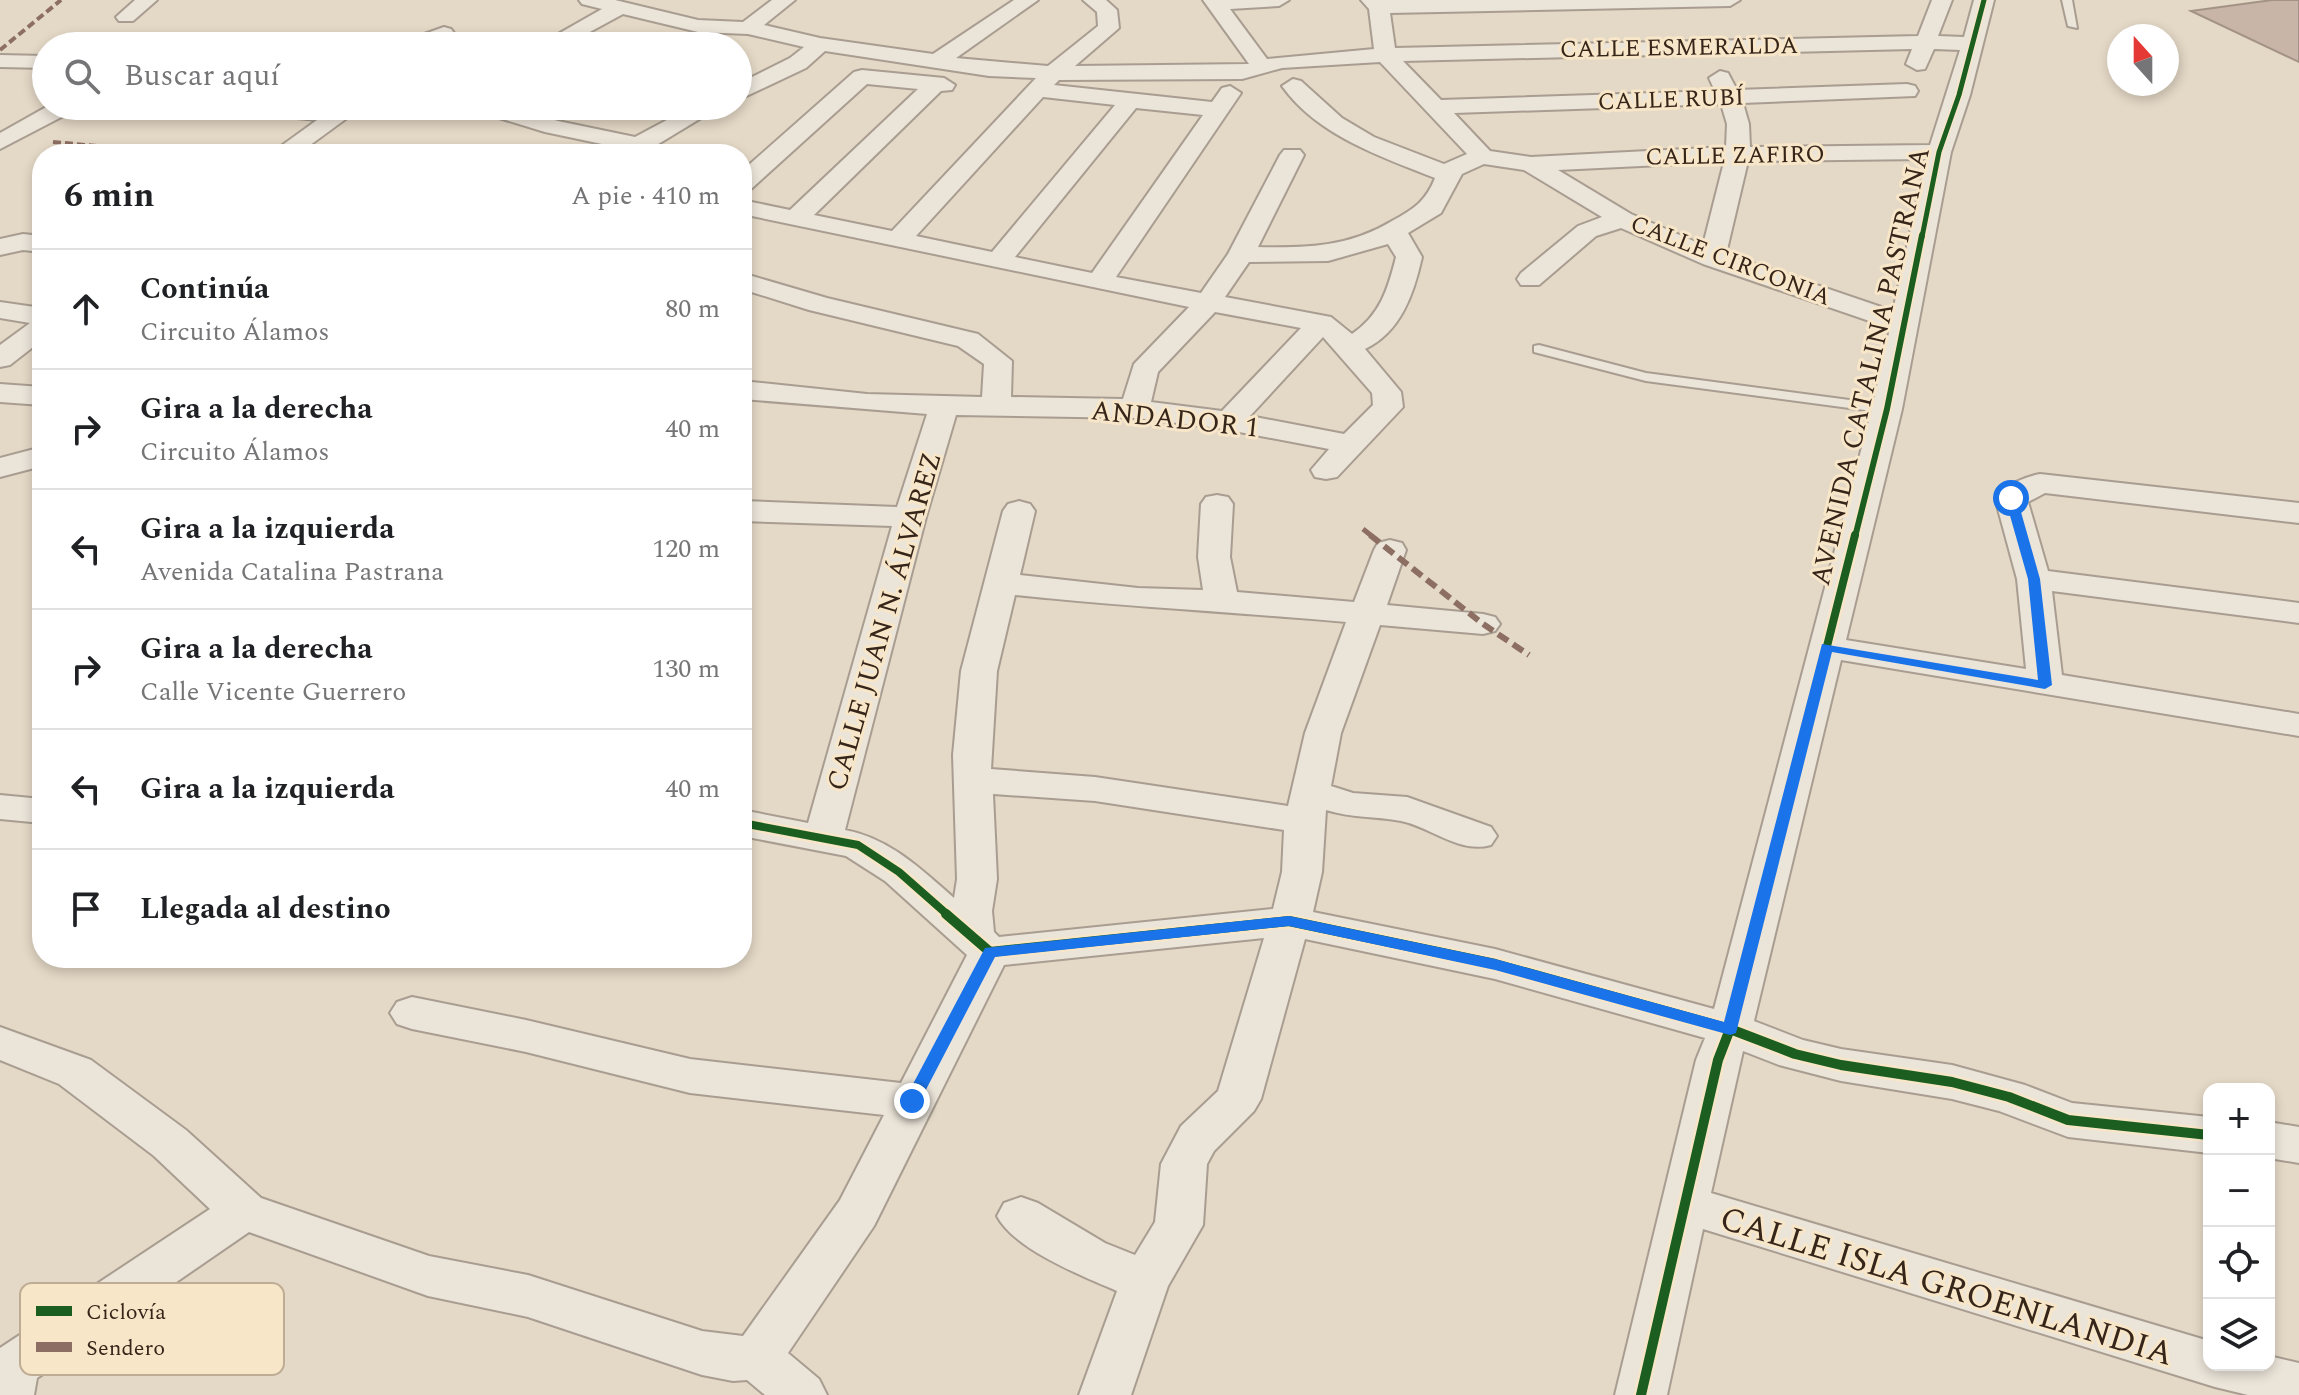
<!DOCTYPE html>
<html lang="es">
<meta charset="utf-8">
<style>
body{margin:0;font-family:Spectral,serif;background:#f2f2f2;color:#202124}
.controls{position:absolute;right:24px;bottom:24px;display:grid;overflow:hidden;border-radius:16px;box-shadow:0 4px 12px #0003}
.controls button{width:72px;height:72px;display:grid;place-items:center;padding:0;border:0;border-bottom:2px solid #e0e0e0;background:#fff;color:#202124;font:40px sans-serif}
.compass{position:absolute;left:2107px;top:24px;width:72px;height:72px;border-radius:50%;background:#fff;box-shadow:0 4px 12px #0003;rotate:339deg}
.stop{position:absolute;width:24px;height:24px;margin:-18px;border:6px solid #1a73e8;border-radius:50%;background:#fff}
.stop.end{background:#1a73e8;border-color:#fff;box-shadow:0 2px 8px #0008}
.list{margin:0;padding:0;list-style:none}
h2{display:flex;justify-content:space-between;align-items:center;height:104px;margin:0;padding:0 32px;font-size:34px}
h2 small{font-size:26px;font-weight:400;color:#757577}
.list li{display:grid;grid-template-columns:52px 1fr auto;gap:24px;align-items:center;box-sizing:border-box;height:120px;padding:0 32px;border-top:2px solid #e0e0e0}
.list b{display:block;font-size:30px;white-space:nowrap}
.list p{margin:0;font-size:26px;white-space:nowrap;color:#757577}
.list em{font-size:26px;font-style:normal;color:#757577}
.icon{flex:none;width:44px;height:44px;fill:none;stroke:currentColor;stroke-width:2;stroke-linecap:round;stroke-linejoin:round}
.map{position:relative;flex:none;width:2299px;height:1395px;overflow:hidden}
.search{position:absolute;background:#fff;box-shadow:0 4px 12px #0003;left:32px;top:32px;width:720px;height:88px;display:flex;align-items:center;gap:20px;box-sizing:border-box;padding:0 28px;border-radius:44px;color:#757577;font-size:30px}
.panel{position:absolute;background:#fff;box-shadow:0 4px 12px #0003;left:32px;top:144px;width:720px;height:824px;border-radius:32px}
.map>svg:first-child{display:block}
.building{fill:#c8b5a7;stroke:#a39386;stroke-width:2}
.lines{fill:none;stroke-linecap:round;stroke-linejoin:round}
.service-casing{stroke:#a89d90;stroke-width:4}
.minor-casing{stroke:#a89d90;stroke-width:4}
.service{fill:#ebe4d9;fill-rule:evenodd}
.minor{fill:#ebe4d9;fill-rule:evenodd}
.quiet-far2{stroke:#8d6e63;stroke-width:4;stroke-dasharray:8 4;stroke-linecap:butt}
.quiet-far1{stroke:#8d6e63;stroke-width:5;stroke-dasharray:10 5;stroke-linecap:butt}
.quiet{stroke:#8d6e63;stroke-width:6;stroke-dasharray:12 6;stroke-linecap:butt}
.cycleway-far3-casing{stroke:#f8e6c9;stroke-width:8}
.cycleway-far2-casing{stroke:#f8e6c9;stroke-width:10}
.cycleway-far1-casing{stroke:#f8e6c9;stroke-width:13}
.cycleway-casing{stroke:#f8e6c9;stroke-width:15}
.cycleway-far3{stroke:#1b5e20;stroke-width:5}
.cycleway-far2{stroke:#1b5e20;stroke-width:6}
.cycleway-far1{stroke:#1b5e20;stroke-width:8}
.cycleway{stroke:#1b5e20;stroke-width:10}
.route{fill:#1a73e8}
.labels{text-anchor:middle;stroke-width:6;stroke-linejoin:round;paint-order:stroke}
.far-street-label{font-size:24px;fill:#362519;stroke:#f8e6c9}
.street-label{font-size:28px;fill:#362519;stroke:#f8e6c9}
.near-street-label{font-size:34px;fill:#362519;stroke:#f8e6c9}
.key{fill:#f8e6c9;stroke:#beac94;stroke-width:2}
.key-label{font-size:22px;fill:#362519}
</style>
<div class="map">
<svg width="2299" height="1395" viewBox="0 0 2299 1395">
<rect width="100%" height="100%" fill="#e4d8c6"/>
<path class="building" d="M2272,0h27v62l-108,-51z"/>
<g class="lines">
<g class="service-casing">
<g id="service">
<path d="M2062,0h10l5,28 -9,-2z"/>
<path d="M1539,345l107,28 241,32 7,4 -7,4 -241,-32 -112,-29v-6z"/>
</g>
</g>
<g class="minor-casing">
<g id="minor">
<path d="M135,0h22l-24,21h-14l-3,-4z"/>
<path d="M579,0h36l83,20 45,2 29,-22h23l-31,25 56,13 113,16 81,-54h24l-82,58 92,8 50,-40 -1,-14 -14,-12h23l11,10 2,18 -44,38 174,-2 -46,-64h86l-10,6 -49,3 37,50 107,-10 -5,-40 -8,-9h379l-10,6 -340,7 5,35 523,-12 14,-36h20l-14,36 26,1 10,-37h20l-24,95 -19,57 -49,257 -56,231 180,29 -9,-90 -22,-81c9,-13 30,-21 45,-24l259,29v20l-254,-30 -17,9 20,69 251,32v20l-247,-32 10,84 237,39v22l-458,-76 -87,361 49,19 38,9 111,16 73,20 47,18 137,14v36l-141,-16 -69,-26 -47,-12 -111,-18 -62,-16 -36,-14 -32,142 498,148v24h60v-9l30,7v32h-51l-33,-8 -512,-158 -36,166h-52l81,-335 9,-22 -210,-59 -190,-40 -44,160 -7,12 -40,40 -7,13 -4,61 -35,61 -37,109h-52l38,-104c-35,-15 -103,-42 -120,-75l7,-13 17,-6 17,6 67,40 30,12 20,-33 6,-58 20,-38 37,-35 46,-153 -260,27 -130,261 -86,127 31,26 8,16h-62l-18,-15 -14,1 -31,-6 -174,-58 -100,-21 -179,-64 -212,146 -3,17h-34v-47l210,-139 -56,-53 -95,-72 -59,-24v-33l91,33 95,70 75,68 168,58 99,19 174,56 41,5 97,-136 44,-85 -194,-22 -164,-41 -114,-23 -15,-5 -7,-11 7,-11 15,-5 114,23 164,39 211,24 66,-128 -82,-74 -39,-25 -104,-20v-26l66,13 84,-297 -150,-5v-20l155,6 30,-93 -185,-15v-18l125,13 115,3 2,-33 -26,-18 -149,-36 -67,-21v-16l85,25 151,36 34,27 -1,36 112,2 11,-35 55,-57 -447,-93v-14l48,10 128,-121 -51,-5 -116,105 -9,2v-20l112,-99 8,-2 82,8 11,7 -3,5 -11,1 -127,124 78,16 144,-153 -47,-2 -164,-25 -19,17 -68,32v-16l52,-26 14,-11 -56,-13 -50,-2 -75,-18 -59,32h-27l65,-37 -20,-5zM1912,49l-6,15 11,6 8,-1 9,-20 26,1 -30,95 -180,2 -1,-23 -6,-21 172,-7 3,-5 -3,-5 -8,-2 -170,6 -9,-17 -8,-2 -11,7 6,13 -274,9 -38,-39zM1380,62l87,92 -23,10 -70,-27 -32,-19 -41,-37 -8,-2 -11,7c36,50 98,70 153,92 -9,23 -21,31 -43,43 -43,26 -85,27 -134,26l46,-92 -4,-5h-16l-4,5 -52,99 -27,39 -85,-16 125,-184 -11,-7 -8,2 -10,14 -158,-17 5,-5 183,-1 40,-11zM1043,97l72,8 -123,147 -76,-16zM1721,104l6,20 -1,23 -195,10 -41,-6 -36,-38zM1136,108l67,7 -111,158 -77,-16zM1926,159l-33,152 -167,-57 22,-93zM1724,162l-21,83 -72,-31 -73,-44zM1484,164l40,6 78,47 -24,9 -57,47 -4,6 4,6h18l57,-49 25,-8 82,36 187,64 -18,81 -158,600 -219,-60 -182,-37 9,-40 4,-62c25,8 49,6 75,11 30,6 58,33 90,24l6,-9 -6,-9 -84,-30 -54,-4 -22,-7 10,-53 39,-108 103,9 12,-3 5,-7 -5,-7 -12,-3 -96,-9 19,-55 -4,-7 -12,-3 -12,3 -4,7 -20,52 -117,-10 -7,-35 3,-53 -5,-7 -11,-2 -11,2 -5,7 -3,53 5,33 -65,-2 -118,-13 15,-64 -5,-7 -11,-3 -11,3 -5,7 -42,160 -8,84 4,124 -3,19c-33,-29 -65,-60 -109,-68l81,-313 30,-102 180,3 82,10 111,21 -18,21 4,7 11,2 11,-2 66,-70 -2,-15 -36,-43c36,-17 49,-56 57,-92l-14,-24 33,-20 21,-39zM1388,244l8,13c-8,32 -16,58 -44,77l-21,-17 -106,-20 24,-35 79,-1zM1215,312l86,16 -79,83 -71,-9 7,-30zM1323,337l49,56 1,12 -29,29 -94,-18zM1015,595c110,12 221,17 331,27l-41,111 -17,73 -193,-29 -104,-8 6,-98zM993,794l102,7 189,29 -2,42 -9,37 -274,28 -5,-5 -2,-21 5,-32z"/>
<path d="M444,27l7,2 3,4c-14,15 -36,13 -56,13l4,-4z"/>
<path d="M0,55l46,1v12l-46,-1z"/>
<path d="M48,106h28l-3,5 -73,38v-16z"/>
<path d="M236,106h120l2,4 -60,44h-28l47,-34 -70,-7 -8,-2z"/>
<path d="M473,106h35l50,15 77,16 58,-31h28l-66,40 -20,5 -90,-19 -69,-21z"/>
<path d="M23,234l19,2v16l-19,-2 -23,5v-16z"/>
<path d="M0,302l42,6v32l-32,25 -10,2v-22l30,-22 -30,-5z"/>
<path d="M0,384l42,3v18l-42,-3z"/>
<path d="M42,447v19l-42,11v-19z"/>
<path d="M0,795l42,4v24l-42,-4z"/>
<path d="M2269,1122l30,5v36l-30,-5z"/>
</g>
</g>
<use href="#service" class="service"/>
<use href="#minor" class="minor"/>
<g class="quiet-far2">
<path d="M0,50l61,-50"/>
<path d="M53,142l133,12"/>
</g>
<path class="quiet-far1" d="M1363,529l10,8"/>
<path class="quiet" d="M1370,535l113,89 46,31"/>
<g class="cycleway-far3-casing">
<path id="cycleway-far3" d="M1922,237l17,-85 20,-57 25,-95"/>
</g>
<g class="cycleway-far2-casing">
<path id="cycleway-far2" d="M1855,537l32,-128 35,-174"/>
</g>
<g class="cycleway-far1-casing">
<g id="cycleway-far1">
<path d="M742,823l116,22 41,27 50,44"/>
<path d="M1759,916l96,-381"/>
</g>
</g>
<g class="cycleway-casing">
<g id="cycleway">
<path d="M946,914l44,38 299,-31 206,43 235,65 65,25 46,11 111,17 57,15 59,23 141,15"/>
<path d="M1641,1395l77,-335 12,-31 29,-115"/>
</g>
</g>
<use href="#cycleway-far3" class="cycleway-far3"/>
<use href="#cycleway-far2" class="cycleway-far2"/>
<use href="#cycleway-far1" class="cycleway-far1"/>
<use href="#cycleway" class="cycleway"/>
</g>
<path class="route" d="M2011,494l6,4 23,81 12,106 -7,4 -213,-37 -96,381 -6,2 -235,-65 -206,-44 -294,31 -77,148h-11l-3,-4 81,-153 304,-32 206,43 229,63 98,-378 216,36 -10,-101 -23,-81z"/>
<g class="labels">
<g class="far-street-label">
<text transform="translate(1679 47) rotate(-1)" y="8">CALLE ESMERALDA</text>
<text transform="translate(1671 99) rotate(-2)" y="8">CALLE RUBÍ</text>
<text transform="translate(1735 155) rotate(-1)" y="8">CALLE ZAFIRO</text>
<text transform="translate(1731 260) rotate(21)" y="8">CALLE CIRCONIA</text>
</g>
<g class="street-label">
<text transform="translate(1869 366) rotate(-77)" y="10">AVENIDA CATALINA PASTRANA</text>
<text transform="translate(1175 418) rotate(6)" y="10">ANDADOR 1</text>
<text transform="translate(883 621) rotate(-74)" y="10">CALLE JUAN N. ÁLVAREZ</text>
</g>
<g class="near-street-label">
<text transform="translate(1947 1285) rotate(17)" y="12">CALLE ISLA GROENLANDIA</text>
</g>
</g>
<rect x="20" y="1283" width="264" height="92" rx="12" class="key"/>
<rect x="36" y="1306" width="36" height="10" fill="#1b5e20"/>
<rect x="36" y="1342" width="36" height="10" fill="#8d6e63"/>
<g class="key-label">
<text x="86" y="1319">Ciclovía</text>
<text x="86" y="1355">Sendero</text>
</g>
</svg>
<div class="controls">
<button>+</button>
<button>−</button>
<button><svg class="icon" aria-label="locate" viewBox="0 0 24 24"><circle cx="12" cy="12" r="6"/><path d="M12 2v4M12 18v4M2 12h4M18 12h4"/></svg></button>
<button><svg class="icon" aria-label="layers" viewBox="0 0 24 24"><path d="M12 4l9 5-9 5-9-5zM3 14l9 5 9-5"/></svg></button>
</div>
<svg class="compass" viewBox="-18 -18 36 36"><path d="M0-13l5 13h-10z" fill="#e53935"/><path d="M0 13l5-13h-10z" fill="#757577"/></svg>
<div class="stop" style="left:2011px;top:498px"></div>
<div class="stop end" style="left:912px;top:1101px"></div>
<div class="search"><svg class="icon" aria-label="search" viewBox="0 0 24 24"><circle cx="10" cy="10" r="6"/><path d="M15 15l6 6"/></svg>Buscar aquí</div>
<section class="panel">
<h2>6 min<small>A pie · 410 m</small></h2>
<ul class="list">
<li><svg class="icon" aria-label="ahead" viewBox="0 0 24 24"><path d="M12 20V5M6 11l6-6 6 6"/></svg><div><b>Continúa</b><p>Circuito Álamos</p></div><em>80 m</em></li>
<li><svg class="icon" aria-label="right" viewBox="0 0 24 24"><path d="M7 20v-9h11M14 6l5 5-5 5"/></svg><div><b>Gira a la derecha</b><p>Circuito Álamos</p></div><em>40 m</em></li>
<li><svg class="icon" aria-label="left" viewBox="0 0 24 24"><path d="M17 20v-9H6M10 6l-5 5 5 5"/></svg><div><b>Gira a la izquierda</b><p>Avenida Catalina Pastrana</p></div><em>120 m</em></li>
<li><svg class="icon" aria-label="right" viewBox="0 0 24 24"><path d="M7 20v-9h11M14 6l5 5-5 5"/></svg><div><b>Gira a la derecha</b><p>Calle Vicente Guerrero</p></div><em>130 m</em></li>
<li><svg class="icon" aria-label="left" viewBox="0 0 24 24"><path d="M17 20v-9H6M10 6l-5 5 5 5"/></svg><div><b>Gira a la izquierda</b></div><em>40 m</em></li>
<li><svg class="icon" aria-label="arrive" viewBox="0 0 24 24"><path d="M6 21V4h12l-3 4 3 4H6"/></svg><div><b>Llegada al destino</b></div></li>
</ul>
</section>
</div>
